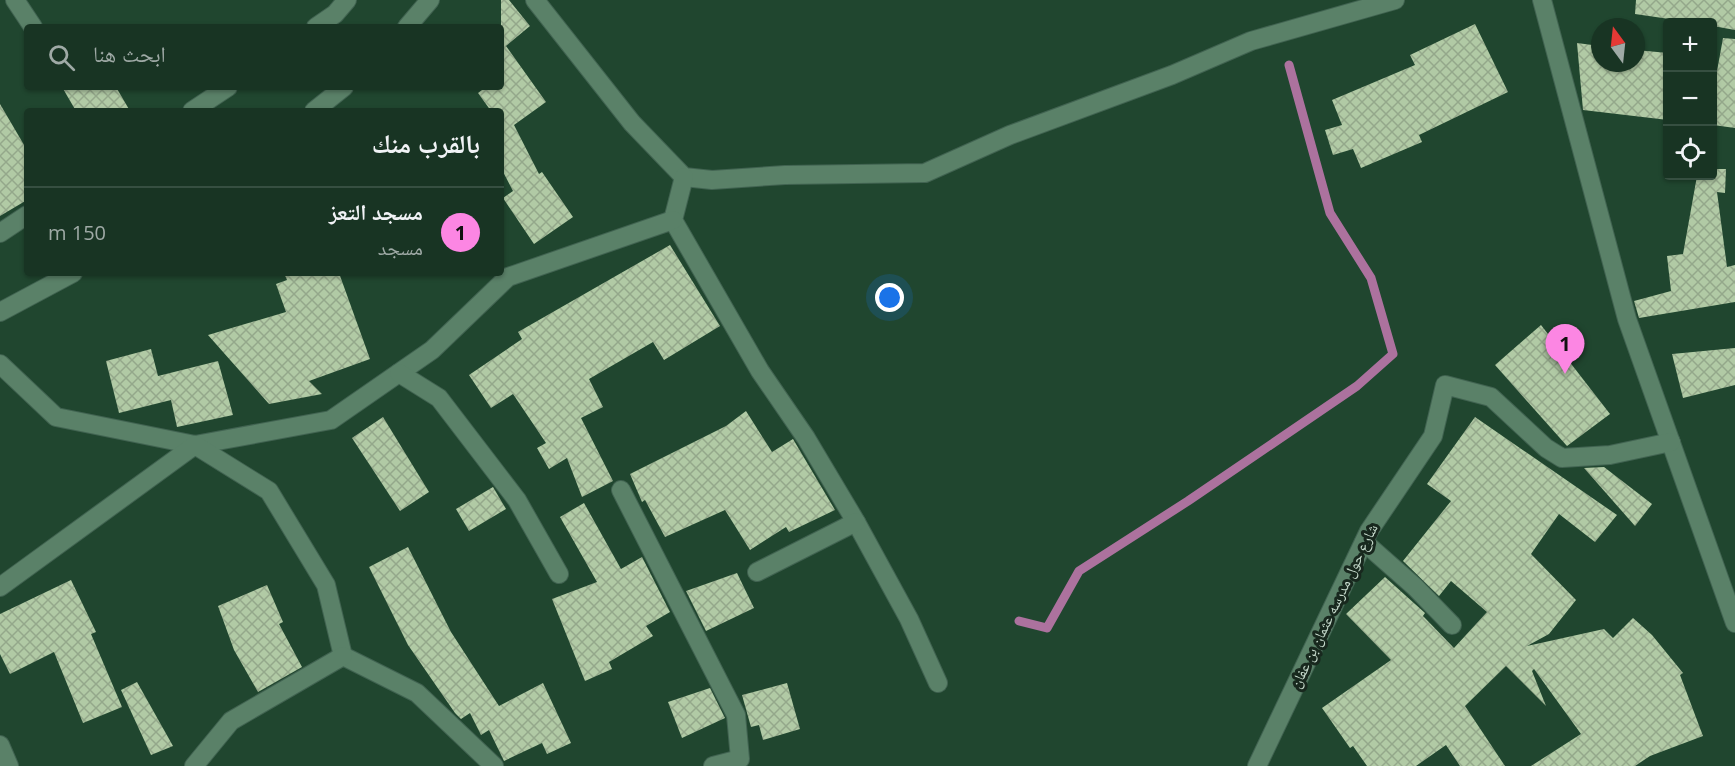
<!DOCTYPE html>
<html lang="ar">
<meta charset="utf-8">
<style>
body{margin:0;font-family:"Open Sans","Noto Naskh Arabic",sans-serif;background:#213c2b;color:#f1f3f6;direction:rtl}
.controls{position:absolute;right:18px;top:18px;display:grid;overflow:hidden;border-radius:6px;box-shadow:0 2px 4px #0004}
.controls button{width:54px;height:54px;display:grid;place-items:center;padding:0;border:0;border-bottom:2px solid #364f41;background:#183423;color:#f1f3f6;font:30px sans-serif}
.compass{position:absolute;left:1591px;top:18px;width:54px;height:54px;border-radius:50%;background:#183423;box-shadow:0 2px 4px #0004;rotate:345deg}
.you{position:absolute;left:890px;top:298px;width:21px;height:21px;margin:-15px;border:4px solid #fff;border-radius:50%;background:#1a73e8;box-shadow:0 0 0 9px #1a73e833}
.badge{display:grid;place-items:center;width:39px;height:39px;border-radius:50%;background:#fc86e3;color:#111;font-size:20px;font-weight:700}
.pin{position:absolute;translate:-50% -50px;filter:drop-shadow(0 2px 3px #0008)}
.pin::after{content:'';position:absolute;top:32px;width:21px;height:18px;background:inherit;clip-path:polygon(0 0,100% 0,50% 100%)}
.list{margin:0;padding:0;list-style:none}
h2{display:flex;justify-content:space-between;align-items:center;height:78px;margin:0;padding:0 24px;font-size:26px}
h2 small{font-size:20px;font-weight:400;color:#9faaa6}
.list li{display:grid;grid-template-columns:39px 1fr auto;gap:18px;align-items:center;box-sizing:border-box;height:90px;padding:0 24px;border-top:2px solid #364f41}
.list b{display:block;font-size:22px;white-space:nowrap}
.list p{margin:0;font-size:20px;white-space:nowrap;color:#9faaa6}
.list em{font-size:20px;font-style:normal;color:#9faaa6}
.icon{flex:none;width:33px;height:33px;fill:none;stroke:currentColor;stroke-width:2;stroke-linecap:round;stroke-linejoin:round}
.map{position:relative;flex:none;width:1735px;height:766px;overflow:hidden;direction:ltr}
.search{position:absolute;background:#183423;box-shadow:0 2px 4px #0004;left:24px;top:24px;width:480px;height:66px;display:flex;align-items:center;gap:15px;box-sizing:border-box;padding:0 21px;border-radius:6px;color:#9faaa6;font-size:22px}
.panel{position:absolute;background:#183423;box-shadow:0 2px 4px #0004;left:24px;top:108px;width:480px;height:168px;border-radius:6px;direction:rtl}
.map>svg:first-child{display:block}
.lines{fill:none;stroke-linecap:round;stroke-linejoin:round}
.stream{stroke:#ac729e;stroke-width:9}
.building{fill:url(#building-cross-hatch)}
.minor-casing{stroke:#416351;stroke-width:20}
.minor{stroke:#5a8168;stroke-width:18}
.labels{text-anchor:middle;stroke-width:6;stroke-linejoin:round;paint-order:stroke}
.street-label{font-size:15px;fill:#c5d9cb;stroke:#18281e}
</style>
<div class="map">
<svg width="1735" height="766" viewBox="0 0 1735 766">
<defs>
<pattern id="building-cross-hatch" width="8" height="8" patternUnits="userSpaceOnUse" patternTransform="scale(1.5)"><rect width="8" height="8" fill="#b1caa5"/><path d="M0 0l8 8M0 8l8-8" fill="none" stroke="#94a88b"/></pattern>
</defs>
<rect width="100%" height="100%" fill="#20462f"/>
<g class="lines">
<path class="stream" d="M1019,621l28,7 32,-57 109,-70 169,-115 36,-32 -22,-76 -41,-65 -41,-148"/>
</g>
<g class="building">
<path d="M501,0h8l21,26 -24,20 40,56 -32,23 25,49 3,-2 31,45 -39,27 -31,-46 10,-7 -12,-23v-57h-10l-13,-18 8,-6h15z"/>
<path d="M1636,0h99v30l-22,-4v-4h-23l-55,-8z"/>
<path d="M1475,24l33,68 -89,43 3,7 -61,26 -8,-19 -20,6 -8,-25 17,-5 -10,-25 83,-35 -5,-10z"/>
<path d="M1723,38l12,1v89l-22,-3v-32z"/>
<path d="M1577,43l23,3v17h36v-13l32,3v67l-85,-10z"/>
<path d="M62,87h54l14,24h-54z"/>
<path d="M0,104l27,46v50l-27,16z"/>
<path d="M1713,152l2,17h11l-1,24 -8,-1 10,75 8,-2v37l-96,16 -5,-17 37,-10 -4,-35 16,-2 14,-78h16z"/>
<path d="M670,245l50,81 -56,34 -11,-18 -64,37 14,28 -22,11 32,63 -31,16 -15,-39 -18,11 -12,-21 9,-5 -33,-49 -22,14 -22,-33 53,-36 -4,-7z"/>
<path d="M284,273h55l31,86 -61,22 13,13 -53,10 -61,-69 78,-23 -10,-28 11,-4z"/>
<path d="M1541,325l69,89 -43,32 -72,-81z"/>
<path d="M1735,348v37l-52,13 -11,-44z"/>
<path d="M151,349l7,27 60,-15 15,54 -56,12 -6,-27 -52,13 -13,-52z"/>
<path d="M746,411l26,41 21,-13 42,71 -46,22 -3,-5 -36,23 -25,-40 -60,27 -20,-37 -3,2 -12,-28 96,-48z"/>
<path d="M383,417l46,75 -29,19 -48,-73z"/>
<path d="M1475,417l142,98 -22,27 -36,-28 -28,40 45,46 -27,34 -22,12 77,-17 9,9 20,-20 19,17 31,38 -3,2 23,61 -53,20 -15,10h-104l50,-32 -47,-65 -2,2 14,35 -40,-40 -41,40 40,60h-45l-14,-21 -30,21h-49l-14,-20 -3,2 -28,-40 69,-48 -45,-46 39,-37 40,36 -2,3 31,32 33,-36 -36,-31 -12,15 -36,-35 48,-60 -24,-17z"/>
<path d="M1604,467l48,37 -17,22 -51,-58z"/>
<path d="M493,487l13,22 -37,22 -13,-22z"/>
<path d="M584,503l37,66 21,-12 28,55 -24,14 7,10 -44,26 3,7 -27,12 -33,-82 45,-17 -37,-65z"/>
<path d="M408,547l43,85 48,74 44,-23 28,60 -24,11 -5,-11 -38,18 -15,-31 -8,5 -11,-22 -9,6 -6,-6 -47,-68 -39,-78z"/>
<path d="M737,573l17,35 -48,23 -20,-40z"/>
<path d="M71,580l25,52 -5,2 31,73 -39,16 -29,-71 -44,22 -10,-20v-40z"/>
<path d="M267,585l16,37 -4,2 23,43 -44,25 -24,-42 -16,-44z"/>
<path d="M137,682l36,64 -22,9 -30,-65z"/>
<path d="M787,683l13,46 -37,11 -4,-15 -8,2 -9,-32z"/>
<path d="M710,688l15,30 -43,20 -14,-36z"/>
</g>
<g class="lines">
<g class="minor-casing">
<g id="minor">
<path d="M15,0l18,27"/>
<path d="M535,0l97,123 52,54 28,3 73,-5 140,-2 85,-38 162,-60 79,-34 144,-41"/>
<path d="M1542,0l85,319 108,304"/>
<path d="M316,27l19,-13 12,-14"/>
<path d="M407,27l23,-27"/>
<path d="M192,111l36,-24"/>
<path d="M314,111l30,-24"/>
<path d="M684,177l-11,43 87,151 46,67 50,84 53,97 29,64"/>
<path d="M0,233l27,-18"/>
<path d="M0,312l73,-39"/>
<path d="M0,364l56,53 139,28 136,-25 101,-70 76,-73 165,-57"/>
<path d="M399,373l40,25 78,102 42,74"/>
<path d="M621,490l115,225 4,44 -27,7"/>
<path d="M1364,542l51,45 37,38"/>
<path d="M757,572l99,-50"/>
<path d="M0,587l195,-142 74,46 57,94 17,71 74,37 77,73"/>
<path d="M0,745l9,21"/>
<path d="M194,766l37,-45 112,-65"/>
<path d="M1257,766l112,-235 64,-95 12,-51 46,12 55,51 16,10 48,-3 61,-13"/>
</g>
</g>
<use href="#minor" class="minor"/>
</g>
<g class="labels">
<g class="street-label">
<text transform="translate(1334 606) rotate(-64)" y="5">شارع حول مدرسه عثمان بن عفان</text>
</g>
</g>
</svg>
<div class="controls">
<button>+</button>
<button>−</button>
<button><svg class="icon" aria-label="locate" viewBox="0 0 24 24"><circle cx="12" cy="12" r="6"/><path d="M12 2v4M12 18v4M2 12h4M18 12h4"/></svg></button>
</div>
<svg class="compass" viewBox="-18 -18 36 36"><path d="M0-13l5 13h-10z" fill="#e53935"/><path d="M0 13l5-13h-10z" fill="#9faaa6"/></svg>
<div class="you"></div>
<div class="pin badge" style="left:1565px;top:374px">1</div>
<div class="search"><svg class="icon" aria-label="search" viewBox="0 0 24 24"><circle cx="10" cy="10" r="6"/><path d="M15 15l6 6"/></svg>ابحث هنا</div>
<section class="panel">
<h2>بالقرب منك<small></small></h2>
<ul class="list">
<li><span class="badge">1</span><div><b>مسجد التعز</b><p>مسجد</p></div><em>150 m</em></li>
</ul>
</section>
</div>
